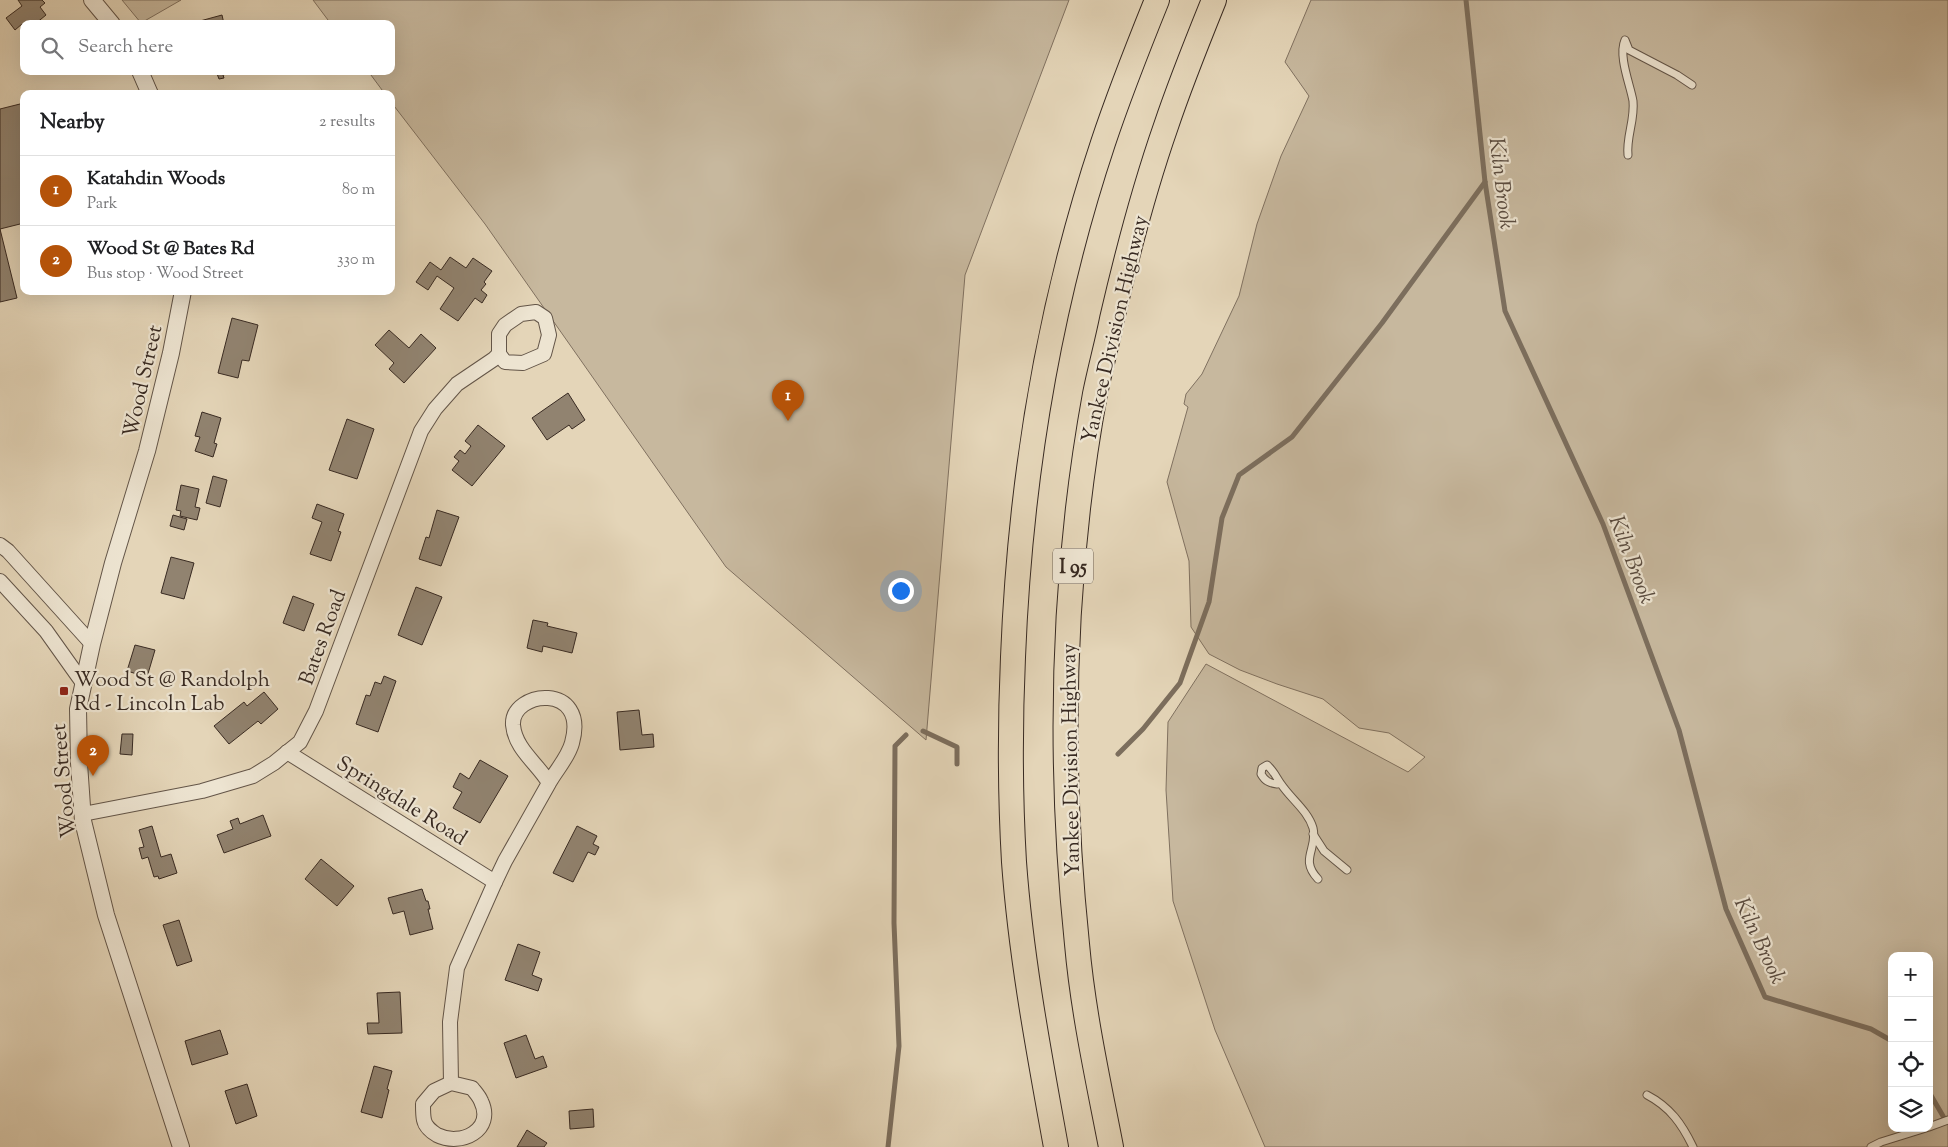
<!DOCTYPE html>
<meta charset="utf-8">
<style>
body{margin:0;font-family:"Sorts Mill Goudy",serif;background:#f2f2f2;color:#202124}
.controls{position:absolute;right:15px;bottom:15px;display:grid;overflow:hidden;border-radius:10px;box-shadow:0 5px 20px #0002}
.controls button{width:45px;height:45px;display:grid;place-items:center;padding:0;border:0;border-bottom:1px solid #e0e0e0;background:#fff;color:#202124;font:25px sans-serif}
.you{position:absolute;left:900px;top:590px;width:18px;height:18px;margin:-12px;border:4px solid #fff;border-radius:50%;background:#1a73e8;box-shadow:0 0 0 8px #1a73e833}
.badge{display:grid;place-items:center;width:32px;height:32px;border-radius:50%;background:#b45309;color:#fff;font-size:16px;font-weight:700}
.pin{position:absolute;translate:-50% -41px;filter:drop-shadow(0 1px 2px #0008)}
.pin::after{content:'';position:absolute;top:26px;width:18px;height:15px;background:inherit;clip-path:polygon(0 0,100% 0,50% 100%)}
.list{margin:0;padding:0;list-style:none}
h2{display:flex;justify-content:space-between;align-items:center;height:65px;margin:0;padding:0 20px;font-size:21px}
h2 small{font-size:16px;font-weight:400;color:#757577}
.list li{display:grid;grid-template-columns:32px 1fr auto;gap:15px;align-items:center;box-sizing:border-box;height:70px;padding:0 20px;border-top:1px solid #e0e0e0}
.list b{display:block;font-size:19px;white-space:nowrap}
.list p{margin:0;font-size:16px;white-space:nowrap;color:#757577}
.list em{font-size:16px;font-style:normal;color:#757577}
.icon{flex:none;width:28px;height:28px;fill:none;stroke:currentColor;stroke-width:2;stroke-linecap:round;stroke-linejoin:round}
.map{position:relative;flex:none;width:1948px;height:1147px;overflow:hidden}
.search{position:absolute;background:#fff;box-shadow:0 5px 20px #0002;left:20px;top:20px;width:375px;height:55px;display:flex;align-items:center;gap:12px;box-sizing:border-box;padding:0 18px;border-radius:10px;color:#757577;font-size:19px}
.panel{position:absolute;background:#fff;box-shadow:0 5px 20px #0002;left:20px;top:90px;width:375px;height:205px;border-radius:10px}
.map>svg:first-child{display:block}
.green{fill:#c7b89e;stroke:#807160;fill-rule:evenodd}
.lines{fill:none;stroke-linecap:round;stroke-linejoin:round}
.stream{stroke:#7c6e5d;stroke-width:5}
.building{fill:#918370;stroke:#382a22}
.service-casing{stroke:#635548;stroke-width:9}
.minor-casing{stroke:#635548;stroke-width:16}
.tertiary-casing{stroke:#635548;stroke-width:18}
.motorway-casing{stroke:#382a22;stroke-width:26}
.service{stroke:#ede4d1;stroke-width:7}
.minor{stroke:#ede4d1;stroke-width:14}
.tertiary{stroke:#ede4d1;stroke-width:16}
.motorway{stroke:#e4d5b8;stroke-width:24}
.poi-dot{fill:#8f2418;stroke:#ede4d1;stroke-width:2}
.labels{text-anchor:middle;stroke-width:4.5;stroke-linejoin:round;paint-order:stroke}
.shield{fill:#ede4d1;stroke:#6e6256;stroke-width:1}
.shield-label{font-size:20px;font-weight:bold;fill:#382a22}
.street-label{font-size:21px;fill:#382a22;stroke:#ede4d1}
.poi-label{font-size:21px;fill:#382a22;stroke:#ede4d1;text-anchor:start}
.water-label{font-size:22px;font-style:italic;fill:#5a4c40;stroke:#ede4d1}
</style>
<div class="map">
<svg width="1948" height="1147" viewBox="0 0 1948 1147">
<rect width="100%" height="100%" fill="#e4d5b8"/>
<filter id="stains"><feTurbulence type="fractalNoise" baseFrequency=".004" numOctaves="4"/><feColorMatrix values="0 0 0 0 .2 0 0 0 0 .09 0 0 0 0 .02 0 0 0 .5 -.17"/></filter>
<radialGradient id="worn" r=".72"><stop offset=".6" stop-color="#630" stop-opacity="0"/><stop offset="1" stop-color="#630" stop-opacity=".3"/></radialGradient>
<g class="green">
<path d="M122,0h59l-40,23z"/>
<path d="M313,0h756l-104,275 -39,465 -200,-173 -241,-343 -94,-122v-8h-6l-17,-23h23v-47h-60z"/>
<path d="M1311,0h637v1147h-683l-50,-117 -42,-129 -7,-111 2,-68 38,-58 202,108 17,-15 -36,-24 -30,-5 -36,-29 -46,-15 -37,-14 -31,-16 -18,-27 -2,-66 -22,-79 21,-75 -4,-3 2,-10 16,-20 37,-78 18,-72 24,-68 28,-60 -24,-34zM1892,956h37v172h-37z"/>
</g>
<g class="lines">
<g class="stream">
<path d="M1466,0l19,182 20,129 98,213 76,206 47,179 39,88 106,32 21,12"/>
<path d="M923,731l34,16v17"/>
<path d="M1118,754l25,-25 37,-46 29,-81 13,-84 17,-43 53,-38 90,-114 103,-141"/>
<path d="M1929,1092l14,24"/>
<path d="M888,1147l11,-101 -5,-123 1,-177 11,-11"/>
</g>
</g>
<g class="building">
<path d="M18,0h24l3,3 -5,4 6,8 -11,9 -2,-2 -9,2v3l-2,-3 -7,6 -9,-12 16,-12z"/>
<path d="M222,15l2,9h-23l-1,-3z"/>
<path d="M216,71h21l-14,4 1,3 -5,1z"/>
<path d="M24,103v120l-24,6 17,69 -17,4v-193z"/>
<path d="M450,257l16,11 7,-10 19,13 -8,11 2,2 -5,6 6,5 -5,8 -7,-5 -17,23 -18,-12 14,-21 -17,-12 -9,14 -12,-8 14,-20 11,8z"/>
<path d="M232,318l26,7 -9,36 -7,-1 -4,18 -20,-5z"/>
<path d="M389,330l20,18 12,-14 15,14 -32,35 -15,-14 5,-6 -19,-18z"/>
<path d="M568,393l17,27 -13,9 -3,-4 -22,15 -15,-22z"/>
<path d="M202,412l19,6 -7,25 3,1 -4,13 -18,-6 5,-14 -5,-1z"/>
<path d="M347,419l27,10 -17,50 -28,-9z"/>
<path d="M478,425l27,21 -33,40 -20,-16 7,-9 -5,-4 6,-7 5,4 6,-8 -6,-5z"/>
<path d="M213,476l14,4 -7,27 -14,-4z"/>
<path d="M181,485l18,4 -4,18 5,1 -3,12 -17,-4 1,-5 -5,-1z"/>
<path d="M317,504l27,10 -6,17 3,1 -10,29 -21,-7 12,-32 -10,-4z"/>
<path d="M437,510l22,7 -18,49 -22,-7 7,-22 3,1z"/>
<path d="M173,515l14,4 -3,11 -14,-4z"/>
<path d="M171,557l23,6 -10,36 -23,-6z"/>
<path d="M416,587l26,10 -20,48 -24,-10z"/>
<path d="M293,596l21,8 -10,27 -21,-8z"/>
<path d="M533,620l15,3 -1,3 30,7 -5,20 -29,-7 -1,6 -15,-4z"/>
<path d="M135,645l20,5 -8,27 -20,-6z"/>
<path d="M384,676l12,5 -18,51 -22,-8 10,-29 4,1 5,-14 6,2z"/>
<path d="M264,692l14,17 -17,15 -3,-3 -29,23 -15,-18 30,-24 3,4z"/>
<path d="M639,710l3,25 11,-1 1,13 -34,3 -3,-38z"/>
<path d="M122,734h11l-1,21 -12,-1z"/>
<path d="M480,760l28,16 -28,47 -27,-15 9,-16 -9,-5 7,-14 9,6z"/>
<path d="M263,815l8,21 -47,17 -7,-18 16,-6 -3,-8 8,-3 2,6z"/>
<path d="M152,826l9,31 10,-3 6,19 -18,6 -1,-3 -4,1 -6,-20 -6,2 -3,-11 5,-1 -5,-17z"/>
<path d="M577,826l20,10 -4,8 6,3 -4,8 -7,-3 -15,30 -20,-9z"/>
<path d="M321,859l33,27 -17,20 -32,-27z"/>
<path d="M422,889l4,12h2l2,8h-2l5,20 -23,6 -6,-24 -11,3 -5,-16z"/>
<path d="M179,920l13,41 -15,5 -14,-41z"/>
<path d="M518,944l22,8 -8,23 10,4 -4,12 -33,-11z"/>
<path d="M400,992l2,41 -34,1 -1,-11h12l-2,-30z"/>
<path d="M220,1030l8,24 -36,11 -7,-24z"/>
<path d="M526,1035l9,24 8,-3 4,11 -31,11 -12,-35z"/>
<path d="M374,1066l18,5 -5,18 2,1 -7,28 -21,-6z"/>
<path d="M247,1084l10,32 -21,8 -11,-33z"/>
<path d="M593,1109l1,18 -24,2 -1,-18z"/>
<path d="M527,1130l20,13 -3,4h-27z"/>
</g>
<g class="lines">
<g class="service-casing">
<g id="service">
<path d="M1628,155c-2,-18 7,-35 5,-54 -3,-17 -15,-45 -8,-61l4,10 48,25 15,10"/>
<path d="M1277,784c-8,-1 -12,-3 -16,-10l1,-6 5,-3c7,6 9,12 14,19 10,15 27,27 32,44 5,21 -14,31 5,51"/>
<path d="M1313,834l11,17 23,19"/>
<path d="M1647,1095c23,12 35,29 46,52"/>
<path d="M1929,1127l19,-7"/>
<path d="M1871,1147l10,-5 45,-14"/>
</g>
</g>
<g class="minor-casing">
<g id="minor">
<path d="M0,545l8,6 84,93"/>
<path d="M0,581l46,50 37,52"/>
<path d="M287,752l208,130 10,-21 44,-78c-11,-19 -34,-34 -36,-58 -2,-35 76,-43 59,18 -4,15 -16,27 -23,40"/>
<path d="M83,814l119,-23 51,-15 21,-13 26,-21 16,-31 105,-280 14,-22 22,-25 37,-25 5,-5 6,8 18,1 21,-9 5,-19 -4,-17 -9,-6 -15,2 -16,11 -6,9v20"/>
<path d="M451,1083l21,5c3,4 7,8 9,13 14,29 -20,46 -44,34 -5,-3 -12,-9 -13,-15 -1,-4 -1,-11 -1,-16l11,-13 17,-8 -1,-61 7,-54 38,-86"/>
</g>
</g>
<g class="tertiary-casing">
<g id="tertiary">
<path d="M92,0l20,24"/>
<path d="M140,71l10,23"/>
<path d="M181,1147l-75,-232 -23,-94 -4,-58 -1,-54 14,-65 21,-81 34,-112 24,-98 12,-62"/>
</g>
</g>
<g class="motorway-casing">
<g id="motorway">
<path d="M1056,1147c-17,-94 -35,-189 -42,-285 -4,-68 -4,-137 -1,-205 7,-175 35,-349 90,-514 16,-48 35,-96 54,-143"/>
<path d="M1111,1147c-13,-67 -28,-135 -34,-203 -19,-183 -15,-369 18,-550 5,-25 12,-50 17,-75 15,-65 32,-130 54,-193 14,-42 31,-84 48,-126"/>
</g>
</g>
<use href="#service" class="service"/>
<use href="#minor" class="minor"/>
<use href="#tertiary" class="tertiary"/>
<use href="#motorway" class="motorway"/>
</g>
<rect class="poi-dot" x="59" y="686" width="10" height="10" rx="2.5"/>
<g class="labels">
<rect class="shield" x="1053" y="548.5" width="40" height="35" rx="4"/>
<g class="shield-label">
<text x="1073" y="573">I 95</text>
</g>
<g class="street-label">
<text transform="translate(1114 329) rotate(-77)" y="7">Yankee Division Highway</text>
<text transform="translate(142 381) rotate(-77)" y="7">Wood Street</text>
<text transform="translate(322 637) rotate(-70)" y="7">Bates Road</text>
<text transform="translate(1070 760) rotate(-91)" y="7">Yankee Division Highway</text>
<text transform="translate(63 781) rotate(-95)" y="7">Wood Street</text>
<text transform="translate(402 800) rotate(32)" y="7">Springdale Road</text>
</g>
<g class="poi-label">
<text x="74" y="686">Wood St @ Randolph<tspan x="74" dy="24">Rd - Lincoln Lab</tspan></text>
</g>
<g class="water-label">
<text transform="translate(1503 183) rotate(83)" y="8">Kiln Brook</text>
<text transform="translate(1633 559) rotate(69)" y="8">Kiln Brook</text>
<text transform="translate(1761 940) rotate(65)" y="8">Kiln Brook</text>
</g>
</g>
<rect width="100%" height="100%" filter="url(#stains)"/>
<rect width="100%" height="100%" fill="url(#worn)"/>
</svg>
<div class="controls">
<button>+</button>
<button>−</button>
<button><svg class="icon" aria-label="locate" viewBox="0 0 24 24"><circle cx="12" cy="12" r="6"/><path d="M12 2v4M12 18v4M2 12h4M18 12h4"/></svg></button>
<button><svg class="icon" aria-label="layers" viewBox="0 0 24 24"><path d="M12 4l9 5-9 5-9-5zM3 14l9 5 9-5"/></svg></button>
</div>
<div class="you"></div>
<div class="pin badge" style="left:788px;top:421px">1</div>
<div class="pin badge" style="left:93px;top:776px">2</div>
<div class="search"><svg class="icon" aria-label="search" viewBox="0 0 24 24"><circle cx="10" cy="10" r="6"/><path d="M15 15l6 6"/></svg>Search here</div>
<section class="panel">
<h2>Nearby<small>2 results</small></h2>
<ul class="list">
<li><span class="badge">1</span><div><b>Katahdin Woods</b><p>Park</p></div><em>80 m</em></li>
<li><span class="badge">2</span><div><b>Wood St @ Bates Rd</b><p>Bus stop · Wood Street</p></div><em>330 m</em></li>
</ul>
</section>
</div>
